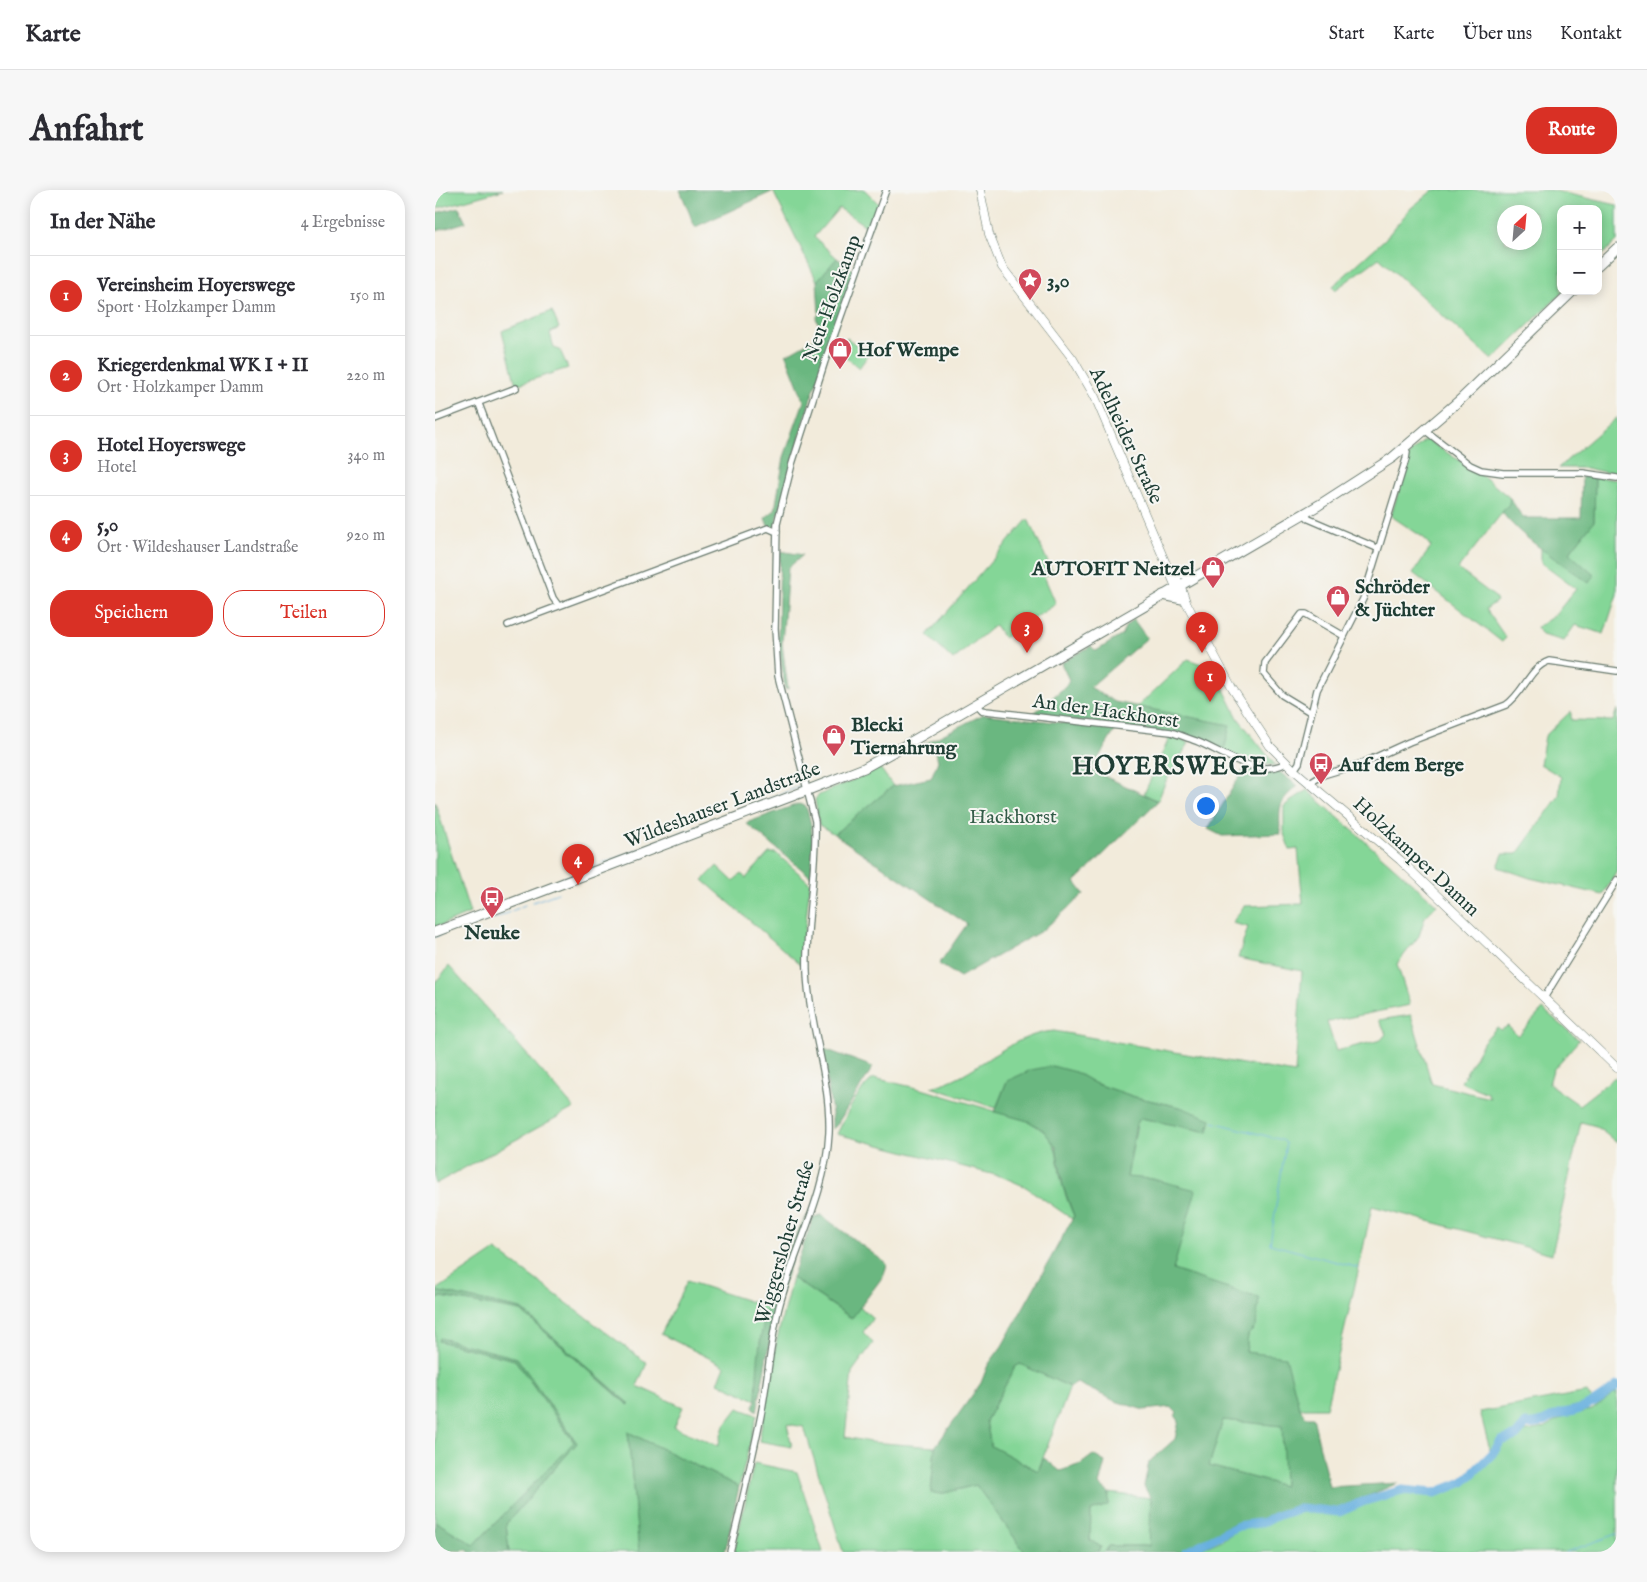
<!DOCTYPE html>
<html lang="de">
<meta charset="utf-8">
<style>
body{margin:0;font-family:"IM FELL English",serif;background:#f7f7f7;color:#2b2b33}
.controls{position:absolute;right:15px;top:15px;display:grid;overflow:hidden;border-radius:10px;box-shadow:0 2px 12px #0003}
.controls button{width:45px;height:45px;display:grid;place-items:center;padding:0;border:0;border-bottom:1px solid #e1e1e2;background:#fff;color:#2b2b33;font:25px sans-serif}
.compass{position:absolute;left:1062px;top:15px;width:45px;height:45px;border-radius:50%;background:#fff;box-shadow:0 2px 12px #0003;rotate:26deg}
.you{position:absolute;left:770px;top:615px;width:18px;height:18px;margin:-12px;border:4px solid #fff;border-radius:50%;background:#1a73e8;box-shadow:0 0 0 8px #1a73e833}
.badge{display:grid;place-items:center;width:32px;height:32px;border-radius:50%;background:#d93025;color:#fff;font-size:16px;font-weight:700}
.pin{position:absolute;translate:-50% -41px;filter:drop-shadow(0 1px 2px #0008)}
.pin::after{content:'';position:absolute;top:26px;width:18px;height:15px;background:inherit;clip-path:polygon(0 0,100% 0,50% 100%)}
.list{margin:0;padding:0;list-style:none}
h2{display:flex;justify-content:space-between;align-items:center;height:65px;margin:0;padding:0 20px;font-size:21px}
h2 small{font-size:16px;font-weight:400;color:#7c7c81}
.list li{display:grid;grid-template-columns:32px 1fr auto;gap:15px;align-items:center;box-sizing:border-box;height:80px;padding:0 20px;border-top:1px solid #e1e1e2}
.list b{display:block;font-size:19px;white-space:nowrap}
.list p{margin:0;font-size:16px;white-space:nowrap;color:#7c7c81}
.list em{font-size:16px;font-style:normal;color:#7c7c81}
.actions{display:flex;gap:10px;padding:15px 20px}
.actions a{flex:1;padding:11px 0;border:1px solid #d93025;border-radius:20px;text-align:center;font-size:18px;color:#d93025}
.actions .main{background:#d93025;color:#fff}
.map{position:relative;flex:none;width:1182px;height:1362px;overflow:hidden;border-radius:20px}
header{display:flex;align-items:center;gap:30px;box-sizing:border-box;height:70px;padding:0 25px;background:#fff;border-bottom:1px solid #e1e1e2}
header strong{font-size:24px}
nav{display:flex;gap:28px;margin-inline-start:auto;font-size:18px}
.intro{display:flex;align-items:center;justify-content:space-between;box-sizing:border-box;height:120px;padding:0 30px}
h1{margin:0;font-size:35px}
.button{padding:12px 22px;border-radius:20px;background:#d93025;color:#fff;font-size:18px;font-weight:700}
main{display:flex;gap:30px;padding:0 30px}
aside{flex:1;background:#fff;border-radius:20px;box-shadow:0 2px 12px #0003}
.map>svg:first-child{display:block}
.green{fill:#84d697;stroke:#528a66;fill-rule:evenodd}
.forest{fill:#6bb780;stroke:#457a5a;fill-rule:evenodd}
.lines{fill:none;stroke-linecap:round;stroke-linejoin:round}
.stream{stroke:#67b0df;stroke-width:1}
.river{stroke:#67b0df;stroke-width:9}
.street-casing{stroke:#697a6e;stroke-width:8}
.secondary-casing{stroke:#697a6e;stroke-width:9}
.primary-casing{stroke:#697a6e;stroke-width:11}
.street{stroke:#fff;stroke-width:5.5}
.secondary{stroke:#fff;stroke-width:8}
.primary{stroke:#fff;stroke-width:9}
.labels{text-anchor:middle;stroke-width:4;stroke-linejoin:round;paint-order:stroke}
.poi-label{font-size:20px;font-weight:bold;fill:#1f3d34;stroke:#f6f6f2;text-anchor:start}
.street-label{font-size:20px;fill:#1f3d34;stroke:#f6f6f2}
.park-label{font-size:20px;fill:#335c48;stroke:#f6f6f2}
.district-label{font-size:25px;font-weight:bold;letter-spacing:1px;fill:#1f3d34;stroke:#f6f6f2}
</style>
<header>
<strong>Karte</strong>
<nav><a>Start</a><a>Karte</a><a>Über uns</a><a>Kontakt</a></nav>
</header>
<div class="intro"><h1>Anfahrt</h1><a class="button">Route</a></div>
<main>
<aside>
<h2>In der Nähe<small>4 Ergebnisse</small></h2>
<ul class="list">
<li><span class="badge">1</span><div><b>Vereinsheim Hoyerswege</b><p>Sport · Holzkamper Damm</p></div><em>150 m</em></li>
<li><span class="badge">2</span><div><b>Kriegerdenkmal WK I + II</b><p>Ort · Holzkamper Damm</p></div><em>220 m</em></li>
<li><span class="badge">3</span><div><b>Hotel Hoyerswege</b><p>Hotel</p></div><em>340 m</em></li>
<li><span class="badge">4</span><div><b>5,0</b><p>Ort · Wildeshauser Landstraße</p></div><em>920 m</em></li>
</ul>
<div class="actions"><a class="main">Speichern</a><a>Teilen</a></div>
</aside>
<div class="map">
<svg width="1182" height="1362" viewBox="0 0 1182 1362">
<rect width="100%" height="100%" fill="#f6f6f2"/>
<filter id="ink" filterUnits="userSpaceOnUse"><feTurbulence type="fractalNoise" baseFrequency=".02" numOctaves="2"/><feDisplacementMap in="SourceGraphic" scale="10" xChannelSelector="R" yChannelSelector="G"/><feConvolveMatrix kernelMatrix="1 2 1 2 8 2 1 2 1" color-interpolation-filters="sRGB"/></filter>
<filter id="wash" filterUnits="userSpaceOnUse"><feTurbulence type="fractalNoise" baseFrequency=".0096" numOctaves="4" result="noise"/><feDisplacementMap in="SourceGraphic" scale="20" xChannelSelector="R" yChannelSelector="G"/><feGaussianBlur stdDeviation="1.12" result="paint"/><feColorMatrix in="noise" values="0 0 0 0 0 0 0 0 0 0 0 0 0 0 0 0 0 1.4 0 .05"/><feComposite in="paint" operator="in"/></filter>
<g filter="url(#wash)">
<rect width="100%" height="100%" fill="#f2ebdb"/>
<g class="green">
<path d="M0,0h68l-68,19z"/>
<path d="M341,0h89l14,14 -9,25 -31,-21 -25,29 23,21 -20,23 -44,-90z"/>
<path d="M998,0h118l66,15v36l-19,18v-50h-37v82h3l-72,69 -113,-102 -44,32 -2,-4 52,-47 26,-31zM1100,22v30h-30v-30z"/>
<path d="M117,121l7,17 -9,5 4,15 6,2 8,18 -52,17 -14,-54z"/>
<path d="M412,148l22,16 -10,14 -21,-18z"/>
<path d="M1182,227v58l-31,-7h-28z"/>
<path d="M991,249l57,37 27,22 -1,6 -51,65 37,28 2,4 -11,8 20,29 -4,4 -89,-69 18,-26 -7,-9 -33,-22 19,-63z"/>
<path d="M1160,287l22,3v114l-13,40 -29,-9 -11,16 -22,-6 -5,-8 17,-11 22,-27 -35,-26v-16l48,35 4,-7 -24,-22 25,-32z"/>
<path d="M593,329l25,54 -9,3 12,28 -52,34 -9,-13 -42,35 -26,-25z"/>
<path d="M753,469l26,10 24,49 37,47 -31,-2 -20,-12 5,-26 -92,-18z"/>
<path d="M1182,519v161l-14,25 -73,-17 -32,-11 5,-13h14l42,-58 2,-19 -21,-13 5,-28 26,-25v9l42,1z"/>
<path d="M736,544l18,9 -24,40 -7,18 -14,-7z"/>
<path d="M445,578l13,18 -59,48 -15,-9 -4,-26 4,-4z"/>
<path d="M872,600l130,115 -12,12 -6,19 -22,28 13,41 -83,17 9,29 45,-11 5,-6 -7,-14 32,-5 21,69 58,14 -3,-5 -26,-11 23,-41 13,-14 4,3 7,-4 10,10 25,-27 36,31 -26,30 -4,14 30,21 36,-28 2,2v64l-21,-17 -15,-4 -29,132 -180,-48 -13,62 -33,140h-27l-13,-50 -40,-6 2,-17 10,-37 -85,-28 -20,-91 -26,-1 10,-54 3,-6 68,14 -28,-25 -45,-10 -41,-14 -19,-11 -68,9 -11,27 -65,-21c45,-10 75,-52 123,-56l241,42 7,-102 -64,-13 10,-31 -16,-4 12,-17 59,-2 -5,-55 -8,1 -6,-16v-28z"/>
<path d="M0,612l35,111 -35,15z"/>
<path d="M334,663h7l34,30 -9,82 -98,-85 14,-14 16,15 8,-7 5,4z"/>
<path d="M14,776l125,142 -139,76v-201z"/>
<path d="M439,888l51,12 103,31c35,19 26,33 35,66 3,10 7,20 11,29l-2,3 -46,-32 -23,-10 -166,-43c9,-18 20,-44 37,-56z"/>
<path d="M61,1060l151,113 -10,23 46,21 -9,20 44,19 6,-20 14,-18 19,7 -18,72 -111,-55 11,120h-130l-3,-28 71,-81 -60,-85 -78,-17 76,19 59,82 -100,103 -39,-24v-221l7,-3 79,14 107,94 -107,-96 -86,-18z"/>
<path d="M357,1088l59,40 9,-11 13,11 -10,14 10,11 -21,29 -7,65 25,5 65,5 -4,45 9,2 36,-9 49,67h-182l-39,-125 -17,-3 5,23 -33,-6 18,-102z"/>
<path d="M252,1091l80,26 -7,36 -4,57 -38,-17 7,-17 -64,-32z"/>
<path d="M585,1174l50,23 -32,84 -47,-25 -5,-25 29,-54z"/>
<path d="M1152,1202l6,9 -41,12 -11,8 -16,1 -9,10 -17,8 -4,8 -5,2 -10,-38z"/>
<path d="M1182,1202v160h-423l28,-12 17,-11 26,-4 13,-7 23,-7 30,4 72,-22 33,2 28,-11 31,-28 8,-13 14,-4 6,-7 21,-4 21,-12 27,-6z"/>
<path d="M788,1230l60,6 1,60 -75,-20z"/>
<path d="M319,1273l43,9 26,80h-89z"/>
<path d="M674,1303l42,5 -1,48h-41l-4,6h-7l3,-5 -11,-7 1,-29 17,-6z"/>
</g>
<g class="forest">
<path d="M245,0h96l-81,37z"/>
<path d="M24,17l7,15 -29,9 -2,-18z"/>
<path d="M402,68l19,14 -46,129 -35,126 -7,-1 -3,-8 10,-8 9,-53 20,-56 -18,-46 37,-21 -7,-16 3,-4 -2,-33z"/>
<path d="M1147,285l13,2 -1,44 -25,32 25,22 -5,8c-25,-19 -70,-46 -87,-71l7,-8 1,-6 13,20h58z"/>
<path d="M345,361l23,4 -15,13 -6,76 6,45h-3l-7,-49z"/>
<path d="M698,429l14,19 -57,49 25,15 115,23 -6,26 -29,-13 -162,-24 32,-27 4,-7 -8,-17 30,-17 5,5 26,-16 3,-8z"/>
<path d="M549,524l132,15 -25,41 67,31 -83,81 9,12 -41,36 -83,47 -21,-13 28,-40 -133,-90 59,-48 38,-8 7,-17 -2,-9 -14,-7z"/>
<path d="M810,577l32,3 21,16c-22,16 -18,23 -18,48l-58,2 -14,-7z"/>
<path d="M363,614l7,1c10,23 8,48 6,72l-65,-54z"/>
<path d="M387,858l51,19 -37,59 -4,3v-16z"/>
<path d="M617,876l23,6 19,11 41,14 45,10 31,12 -3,13 -67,-14 -5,6 -9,53 26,2 43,11 -23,80 86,28 -3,29 -8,8 -2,17 40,5 13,50 7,10h7l16,70 69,-4 -62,27 -35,-3 -26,6 -11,6 -31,5 -52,28h-76l4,-6h40l2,-47 -7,-13 5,-24 26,-23 4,-18 -4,-6 2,-2 -6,-6 -27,3 -29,-9 -38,-18 -7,4 -50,-23 -5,3 -29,54 5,25 47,25 6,-13 16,13 21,-7 12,-9 12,7 -6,23 10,8 -1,12 -17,6 -1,29 11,7 -3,5h-73l-49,-67 -36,9 -9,-2 4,-45 46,-64 7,-18 14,-19 72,-130 -11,-30 -7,-39 -13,-17 -15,-9 -33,-9 12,-31 24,-11zM788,1230l59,6 2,60 -75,-20z"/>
<path d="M372,1025l-31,92 -19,104 -4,-4 3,-7c1,-19 1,-38 4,-57 6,-44 25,-91 47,-128z"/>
<path d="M386,1025l66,49 -3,11 -32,43 -60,-40 21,-60z"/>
<path d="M0,1101l86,18 108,94v2l-108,-94 -79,-14 -7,3z"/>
<path d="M5,1148l77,20 60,85 -71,81 3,28h-40l-1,-2 -33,2v-31l39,24 100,-103 -59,-82 -76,-19z"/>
<path d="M193,1242l111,55 -14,65h-86z"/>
</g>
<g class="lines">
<g class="stream">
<path d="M299,623l67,-27"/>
<path d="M270,634l25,-10"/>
<path d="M220,653l46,-17"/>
<path d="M153,679l63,-24"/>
<path d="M125,689l20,-7"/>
<path d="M98,712l25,-9"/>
<path d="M59,729l31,-14"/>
<path d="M0,747l8,-4"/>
<path d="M778,932l69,18 4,3 -16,101 89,24"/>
<path d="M1131,1362l51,-18"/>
</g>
<path class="river" d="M751,1362l52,-26 27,-4 11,-6 25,-8 38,4 23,-10 40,-12 33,3 28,-11 8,-7 22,-22 8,-12 15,-5 10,-12c15,2 22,-6 36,-11 5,-1 10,-1 15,-3 15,-5 28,-14 40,-24"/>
</g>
</g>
<g filter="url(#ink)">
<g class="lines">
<g class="street-casing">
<g id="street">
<path d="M44,214l74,194 5,7"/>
<path d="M0,229l81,-31"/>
<path d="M991,241l44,34 11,5 22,3h80l34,5"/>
<path d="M869,323l5,6 68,29"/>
<path d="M73,435l260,-97 9,4"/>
<path d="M541,514l5,6 5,1 185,21c8,3 17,6 25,9 28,11 60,38 90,22"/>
<path d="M875,522l-28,-17 -18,-21 1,-11 37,-49h4l38,22"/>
<path d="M859,580l5,-7 18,-73 46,-91 43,-140 1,-7 -3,-4"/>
<path d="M875,593l13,-8 40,-12 46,-21 97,-37c18,-12 23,-37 43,-44l68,10"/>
<path d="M1109,808l73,-118"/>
<path d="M295,1362c11,-46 22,-91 31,-137 7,-36 9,-72 18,-108 15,-58 47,-112 50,-174 2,-55 -20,-107 -22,-161 -2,-50 10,-100 8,-151l-37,-145 -3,-47 2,-105 15,-60 33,-103 61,-171"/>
</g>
</g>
<g class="secondary-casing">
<g id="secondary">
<path d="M545,0l9,44 13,33 71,92 22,38 83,195"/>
<path d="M734,378l11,16 6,18 46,86 38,58 24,24 106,90 217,208"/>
</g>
</g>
<g class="primary-casing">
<g id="primary">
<path d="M1163,76l19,-18"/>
<path d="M738,382l21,4"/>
<path d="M728,405l19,4"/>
<path d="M0,742l373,-142 56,-22 45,-25 410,-238 73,-47 68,-58 113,-109"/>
</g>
</g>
<use href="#street" class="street"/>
<use href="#secondary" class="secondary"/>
<use href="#primary" class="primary"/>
</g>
</g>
<defs>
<g id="sight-pin" transform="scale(1.25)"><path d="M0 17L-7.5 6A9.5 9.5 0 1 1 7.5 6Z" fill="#d1495b" stroke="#f6f6f2"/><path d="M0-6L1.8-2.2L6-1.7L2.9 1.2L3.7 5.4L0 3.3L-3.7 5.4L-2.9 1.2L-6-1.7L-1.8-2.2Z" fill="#fff"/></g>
<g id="shop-pin" transform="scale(1.25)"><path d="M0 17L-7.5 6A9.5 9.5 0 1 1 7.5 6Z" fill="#d1495b" stroke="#f6f6f2"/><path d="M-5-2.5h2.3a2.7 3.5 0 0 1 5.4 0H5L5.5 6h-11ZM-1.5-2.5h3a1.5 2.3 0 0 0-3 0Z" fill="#fff"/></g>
<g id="bus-pin" transform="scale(1.25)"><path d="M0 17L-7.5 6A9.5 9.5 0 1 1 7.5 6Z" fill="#d1495b" stroke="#f6f6f2"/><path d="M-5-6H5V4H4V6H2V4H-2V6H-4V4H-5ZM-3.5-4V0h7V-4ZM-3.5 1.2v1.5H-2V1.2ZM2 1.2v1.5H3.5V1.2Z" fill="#fff"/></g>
</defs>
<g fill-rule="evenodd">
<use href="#sight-pin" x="595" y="90"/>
<use href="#shop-pin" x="405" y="159"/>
<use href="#shop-pin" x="778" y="378"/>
<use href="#shop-pin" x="903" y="407"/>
<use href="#shop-pin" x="399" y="546"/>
<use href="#bus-pin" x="886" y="574"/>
<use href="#bus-pin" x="57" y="708"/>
</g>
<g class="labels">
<g class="poi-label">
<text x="612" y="97">3,0</text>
<text x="422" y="166">Hof Wempe</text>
<text x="760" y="385" text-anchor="end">AUTOFIT Neitzel</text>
<text x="920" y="403">Schröder<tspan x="920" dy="23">&amp; Jüchter</tspan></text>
<text x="416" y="541">Blecki<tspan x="416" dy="23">Tiernahrung</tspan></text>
<text x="904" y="581">Auf dem Berge</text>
<text x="57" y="749" text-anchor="middle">Neuke</text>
</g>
<g class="street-label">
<text transform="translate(396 108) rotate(-70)" y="7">Neu-Holzkamp</text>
<text transform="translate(692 245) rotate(65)" y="7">Adelheider Straße</text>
<text transform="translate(671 520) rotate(8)" y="7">An der Hackhorst</text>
<text transform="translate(287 614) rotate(-21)" y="7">Wildeshauser Landstraße</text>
<text transform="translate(982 666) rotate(43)" y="7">Holzkamper Damm</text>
<text transform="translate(349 1052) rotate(-74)" y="7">Wiggersloher Straße</text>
</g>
<g class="park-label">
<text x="578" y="633">Hackhorst</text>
</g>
<g class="district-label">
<text x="735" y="584">HOYERSWEGE</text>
</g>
</g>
</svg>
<div class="controls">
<button>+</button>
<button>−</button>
</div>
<svg class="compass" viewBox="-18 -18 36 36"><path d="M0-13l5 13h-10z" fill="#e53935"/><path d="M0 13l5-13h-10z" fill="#7c7c81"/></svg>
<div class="you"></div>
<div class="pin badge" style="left:775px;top:512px">1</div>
<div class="pin badge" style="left:767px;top:463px">2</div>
<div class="pin badge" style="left:592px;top:463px">3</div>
<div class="pin badge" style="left:143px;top:695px">4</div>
</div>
</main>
